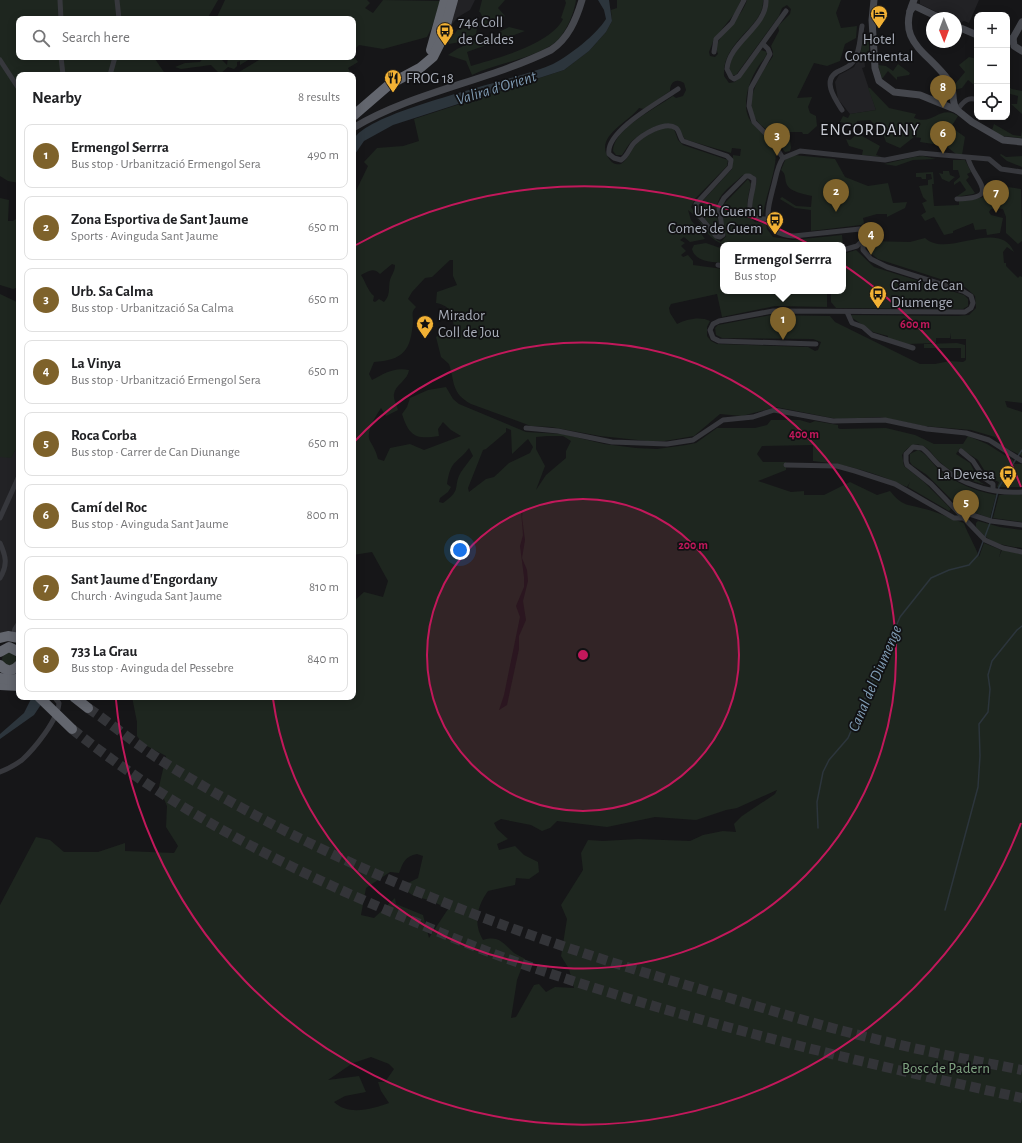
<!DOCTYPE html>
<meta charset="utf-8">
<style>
body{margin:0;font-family:"Alegreya Sans",sans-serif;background:#f2f2f2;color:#202124}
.controls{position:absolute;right:12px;top:12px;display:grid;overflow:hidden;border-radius:8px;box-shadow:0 2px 10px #0003}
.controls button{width:36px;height:36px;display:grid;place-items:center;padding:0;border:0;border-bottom:1px solid #e0e0e0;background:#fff;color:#202124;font:20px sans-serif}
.compass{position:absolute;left:926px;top:12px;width:36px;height:36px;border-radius:50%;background:#fff;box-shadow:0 2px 10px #0003;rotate:179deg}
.you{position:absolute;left:460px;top:550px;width:14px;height:14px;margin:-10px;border:3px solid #fff;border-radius:50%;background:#1a73e8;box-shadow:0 0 0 6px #1a73e833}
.badge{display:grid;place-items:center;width:26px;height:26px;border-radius:50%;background:#7e622b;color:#fff;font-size:13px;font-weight:700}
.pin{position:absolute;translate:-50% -33px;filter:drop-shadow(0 1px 2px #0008)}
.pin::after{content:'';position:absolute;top:21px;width:14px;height:12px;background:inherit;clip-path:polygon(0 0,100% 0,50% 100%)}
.popup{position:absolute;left:720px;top:242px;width:126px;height:52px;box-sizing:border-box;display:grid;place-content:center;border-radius:8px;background:#fff;filter:drop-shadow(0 1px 3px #0005);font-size:13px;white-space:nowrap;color:#757577}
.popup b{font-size:15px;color:#202124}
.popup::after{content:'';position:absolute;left:50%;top:100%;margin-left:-8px;border:8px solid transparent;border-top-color:#fff}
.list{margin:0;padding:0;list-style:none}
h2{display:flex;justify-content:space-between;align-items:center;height:52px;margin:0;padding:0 16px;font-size:17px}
h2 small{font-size:13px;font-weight:400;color:#757577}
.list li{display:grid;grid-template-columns:26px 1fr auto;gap:12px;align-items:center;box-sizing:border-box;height:64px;margin:0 8px 8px;padding:0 8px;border:1px solid #e0e0e0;border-radius:8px}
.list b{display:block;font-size:15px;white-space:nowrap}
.list p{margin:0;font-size:13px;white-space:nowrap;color:#757577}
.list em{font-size:13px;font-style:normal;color:#757577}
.icon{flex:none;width:22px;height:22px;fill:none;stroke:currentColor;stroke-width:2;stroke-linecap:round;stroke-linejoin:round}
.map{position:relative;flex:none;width:1022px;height:1143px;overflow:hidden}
.search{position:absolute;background:#fff;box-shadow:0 2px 10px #0003;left:16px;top:16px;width:340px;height:44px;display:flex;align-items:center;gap:10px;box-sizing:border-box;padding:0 14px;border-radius:8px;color:#757577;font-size:15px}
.panel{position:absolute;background:#fff;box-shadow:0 2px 10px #0003;left:16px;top:72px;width:340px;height:628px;border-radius:8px}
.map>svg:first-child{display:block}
.built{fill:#222225}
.green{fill:#1e261f;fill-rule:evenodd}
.water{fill:#2c353c}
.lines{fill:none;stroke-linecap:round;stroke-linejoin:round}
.stream{stroke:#2c353c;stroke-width:1.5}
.highway-tunnel{stroke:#333438;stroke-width:10;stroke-dasharray:10 5;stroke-linecap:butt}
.street{stroke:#37383d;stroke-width:5}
.secondary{stroke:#45474d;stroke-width:7}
.highway{stroke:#63666e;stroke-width:10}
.highway-bridge{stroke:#63666e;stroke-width:10}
.ring{fill:none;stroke:#c2185b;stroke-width:2}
.labels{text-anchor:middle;stroke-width:3.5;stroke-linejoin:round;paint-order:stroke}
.poi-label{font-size:15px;fill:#a8adb8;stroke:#111113;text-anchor:start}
.park-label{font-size:15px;fill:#7fa381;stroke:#111113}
.water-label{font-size:16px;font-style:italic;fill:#7f9bb3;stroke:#111113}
.quarter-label{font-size:17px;letter-spacing:1px;fill:#c9ccd4;stroke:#111113}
.centre{fill:#c2185b;stroke:#111113;stroke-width:2}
.ring-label{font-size:12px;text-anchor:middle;font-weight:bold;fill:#c2185b;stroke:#111113;stroke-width:3.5;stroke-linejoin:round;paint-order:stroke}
</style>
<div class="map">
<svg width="1022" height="1143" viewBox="0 0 1022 1143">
<rect width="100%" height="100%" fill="#161618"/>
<g class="built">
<path d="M456,0h19l-5,10 -12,7 -9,11z"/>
<path d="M920,0h59l-10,23 -5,-2 -5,2 -3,-2v-3h-7l-29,-14z"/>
<path d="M860,56h4l1,11 -3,1 14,42 -26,4 -12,-15 -3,-17 4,-7 15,-8z"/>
<path d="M19,444v189l-10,-2 -9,2v-176h11z"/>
</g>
<g class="green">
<path d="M0,0h218l-11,19h-188v38h139l-3,2 11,16 -40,-2 -2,2h-105v108l-11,-2 -8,-5z"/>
<path d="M225,0h142l3,3 -5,5 8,5 10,-13 57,1 -8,26 -5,10 -44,12 -24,-4 -6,6v-32h-137z"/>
<path d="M482,0h23l-7,8 7,8 -11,7 -1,-2 -16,7 -1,6 -16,8 -11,2 -1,-2 11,-14 9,1 16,-9 -4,-8h-1z"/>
<path d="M565,0h11c-2,14 -11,36 -23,44 -24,16 -56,19 -81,31l-6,-14 -18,-6 9,-6 21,-10 4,3 16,-6 -1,-3 12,-6 16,4 -58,21 4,14c27,-8 80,-22 92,-47l-2,-1 5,-15z"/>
<path d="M617,0h124l-6,13 -21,26 -5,13 1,4 5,1 3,-3c-1,-3 -2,-5 -1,-9 5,-14 24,-26 30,-45h16c2,27 -41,40 -39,76l5,7 6,-1 26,-32 6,2c0,5 -6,10 -9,15 -7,11 -12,24 -12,38 0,24 23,26 29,45 4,13 -10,48 -12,65l-4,1c-13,-9 -4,-24 -2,-37l-4,-4h-10c-23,21 -31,22 -23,55l-2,3 -19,-20 -1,-7 34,-37 1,-14 7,1 1,-7 -9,-1 -1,5 -44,-13 -3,-2 -6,-11c-13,-10 -37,6 -47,15 -4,4 -6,9 -9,13h-6l-3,-4c0,-22 43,-43 60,-55l3,2 7,-2 3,-6 -2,-7c-8,-5 -14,-1 -14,8l-26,18 -5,-1c-11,15 -47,29 -29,52 3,4 6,5 11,4 7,-5 8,-10 13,-17 6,-9 22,-17 32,-20l8,2 4,11 5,5 45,15 -1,6 -32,33 -4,8 7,12 19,21 4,2 5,-6 -4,-19 1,-12 25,-26 3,5c-3,13 -8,27 4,38l11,1 1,6 6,8 20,3 49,-5 1,10h-117c-22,-6 -22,-24 -38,-35l3,10 14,19 -15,3 -6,-5 -4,3 5,3 -4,3 5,5 -5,4 2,2 5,-2 5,6v4l30,4v22h104v16l-52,-1 -53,11 -5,-23 -46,10 -2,4 1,5 7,11c9,-5 24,-8 33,-3l-3,6v9l4,5 6,3 91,3 7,4 3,-1 3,-8 -8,-3 -91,-1 -6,-3 -1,-7 3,-3 53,-10 59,1 5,6 85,42h15l15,-3 13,1 3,-2v-21h-15l-1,-6v5h-14v5l-27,1 -21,-3v-5l-15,-4 -25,-17 110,1 11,-1 7,-7 -1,-12 -10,-9 -87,-28 -9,-7 -3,-11 44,1 15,-4c22,21 74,-21 89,14l-7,-5 -4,5 1,11h2v3l12,12 2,-2 2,1v126l-17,-2 2,6 15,5v44l-16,-8 -11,-11 -24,-7 -47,-4 -44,-9 -43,2 -61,-12 -34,9 -22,-2 -26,22 -29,5h-18l-47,-5 -49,-9 -20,-1 -60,-22c-20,-11 -16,-22 -22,-40l-8,-7 -5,-20 4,-3 10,-1 4,-6c-2,-14 -3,-21 -18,-24l1,-11 20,-7 -4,-9v-16h-3l-18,17 -7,1 -13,14 -4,7 8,8c-5,5 -3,7 -3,14 -2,30 -10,39 -39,41l-5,12 3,6c13,-7 22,-13 37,-10 -1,10 -14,15 -15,24 -1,5 3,11 4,16l-12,6 -5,-8c-5,8 -16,24 -11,33 4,7 6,10 8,18l6,2 6,-13 20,-4 14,6 37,-14 -10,-6 -8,-8 -5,7 1,7c-23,4 -30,0 -37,-22l5,-7 3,-9 18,-8 18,-3 7,12 6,5 67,28 37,2 41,10 32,4 21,1 29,-4 10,-2 21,-15h38l12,-3 4,-5h29l10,3 5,-2 23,4v3l2,1 46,-1 29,7 19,9h29l5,-8 19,8 27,17 -2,3h10v23h-25l2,-5 -10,-4 -11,-18 -18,-12 -4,6 14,9 10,19 6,3c-16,-4 -33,-11 -45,-22 -8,-6 -11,-16 -21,-18 -8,-2 -14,4 -18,10l2,11 20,16 27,27 -2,2 -41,-24 2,-5 -3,5c-30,-14 -60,-23 -94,-26v-16l-51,1 -5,8 6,8h23v8l-28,11 33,11 13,-1v4h20l26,-13 27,13 13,-4c13,16 17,13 35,18 13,3 26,10 39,14 4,12 11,22 15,34l5,-14 17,7 -2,7 3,-7 20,4v589h-1022v-238l36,-68 14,3 14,12h34l27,-9v8l49,2 4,-7 -12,-19 1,-21 -8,-19 7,-31 -23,-12 -6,-8v-14l-5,-25h221v-70l2,-1 -2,-4v-20l11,-10 19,5 5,-16 -16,-29 -19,3v-358l15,-31 -4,-4 13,-14 26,-2 16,-5 -5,-22 150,-49 25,-19 17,-19 6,-11 -1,-11 6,-2zM392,264l3,1c0,6 -3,9 -5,15 -2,8 1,15 -6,22l-5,-3 -4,3 -2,-1 1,-5c-7,-6 -8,-14 -13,-21 8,-4 12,-8 19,-1zM506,428l5,2 1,24 16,-15 5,8 -3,6 -21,10 -15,14 -8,2 -17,13 -1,-4 15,-38 3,-1 20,-17zM547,436h16l8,5 -5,10v7l-20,17 -10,15 9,-24 -9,-17v-12zM469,448l4,8c-4,5 -8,10 -12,16 -9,16 2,17 -18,31l-4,-1 1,-4 8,-6 3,-5 -4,-3c4,-25 9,-19 22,-36zM521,510h2l-1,7 3,23 -3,18 5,12 1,11 -5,20 3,19 -7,16v13l-12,56 -8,5 5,-15 16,-78 -4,-11 8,-19v-10l-4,-31 3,-11zM777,790l-2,4 -33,22 -8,8 2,8 -13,-1 -20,4 -13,6 -52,-2 -35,2 -15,-1 -7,13 2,17 -22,35 6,14 -6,37 8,13 5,19 -19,-1 -9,5 -7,-8 -5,1 -18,32 -5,1 6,-38 8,-21c-3,-2 -8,-4 -11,-6 -10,-9 -15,-18 -31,-13 -10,-16 -6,-34 5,-49l27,-6 1,-7 13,1 10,-7 -1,-10 -14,-7 -9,-9 -16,4 -2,-6 11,-5 -11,-10 -3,-6 7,-4 30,6 11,6 8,-3 7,-7 50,6 48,-10 41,3 30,-10 11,-2zM417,854l6,2 -5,22 -18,9 14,9 18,5 16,8 -19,29 -6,-23 -27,-11 -1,-6 -21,20 -13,-3 5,-27 24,-16 9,1c4,-10 6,-17 18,-19zM371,1057l18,7 5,5 -9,13h-7l3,9 8,12c-16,6 -41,13 -55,-1l11,-6 21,-4 -7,-16 -31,4 25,-17z"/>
<path d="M768,0h73l-5,13 5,15 16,-2 -1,12 -11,6 -5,17 -13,5 -13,-3 -17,35 15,-1 -4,10 2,6 6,3 1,10 -9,8h-5l-1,-2h-13l2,16 -1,3 -5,1c-5,-6 -7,-13 -13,-18 -4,-4 -10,-7 -14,-12 -17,-20 3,-48 15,-66v-4l-2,-6 8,-15 -1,-5 12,-12 1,-5 -4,-4 -5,3 -3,8 -43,59h-4c-13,-20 36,-52 36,-75z"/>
<path d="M863,39h6v17h-9z"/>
<path d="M353,55l5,7 -10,6 3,6 -2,1h-7l-2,-2 -2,2h-104l30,-18h89z"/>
<path d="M204,57h7l2,2 1,-2h9l-1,3 5,5 1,-8h25l-13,8v-4l-3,1v4l-3,3 -6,-2 -8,7 -9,-9 -30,4 -6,-2 10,-4 15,-1z"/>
<path d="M969,57l8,2v28l-9,-7 -6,8 -7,2v-6l10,-12 -6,-7z"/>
<path d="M898,64l12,9 -1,2 -12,2v3l-9,-9 -6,8 -4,-14 8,1 7,5z"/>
<path d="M1007,86l5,3 10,2v23l-11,-10h6l1,-8 -11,-3z"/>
<path d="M868,88h2l19,20 27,6 -2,4c21,8 25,-14 44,-2l-7,11 14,10 -3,18 -6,-1 -10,-8 -26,-4 1,-4 -7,-1 -14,11 -14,-6 -7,-20 -5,2 -4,-4 -13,1 -1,5c-5,1 -11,-4 -16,-4l3,-6 5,2 2,-4 26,-4z"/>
<path d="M994,124l19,11 8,1 1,-6v8l-20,-2 -10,-6z"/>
<path d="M856,135l6,1 18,10 -4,9 6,2 -20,-2 1,-5 -14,-4 -3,-7 4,1z"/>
<path d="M1001,154l5,3 16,-1v11l-15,-6 -7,-6z"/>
<path d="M794,155l41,4 10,18 23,9 20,-3 5,20 14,-1 -2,6 -18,9v-3h-10l-14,4 1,5 -3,2 -50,6v-21l-16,-2 -15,-9 2,-2 14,9 15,1 1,-11c-8,-2 -21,-4 -25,-11 -3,-6 0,-10 -6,-15l5,-12z"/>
<path d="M923,156l13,3 -23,1 -17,6 -12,-2 30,-7z"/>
<path d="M953,160h12l6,12 -4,2 2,3 -3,3 9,13 -2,1 -17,3 10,-7 -6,-9 -6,4v-3l6,-5 -2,-7h-5z"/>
<path d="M943,171h6l1,4 5,2 -6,5 -7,-3 -3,-6 4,1z"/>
<path d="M933,172l1,12h-2l2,22 25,-1v-4l26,-4 21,3 2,-13 13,2 1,52 -4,3 -12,-11v-16l-3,-8 -8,-1 -4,1 -2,3 2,3 12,3 -3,15 -13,2 -1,-6 -11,1 -2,-7 -20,8v2l-9,2 -10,-18 -9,4 -4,-6 5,-3 -4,-9 5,-2 -4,-4 -4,-11 9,-1v-5l4,-1 -1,-5h-5v5h-4l-1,-2h-5v-4z"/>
<path d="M0,198l9,2 -1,21h5l6,-4v70l-6,2 -13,-4z"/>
<path d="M706,243l17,6v14c-10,-1 -28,-1 -31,-14l2,-4z"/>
<path d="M856,250l18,17 90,28 4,4v7l-5,3 -127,-1 -5,-6v-11h12v-37z"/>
<path d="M0,294l19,9v141l-8,14 -11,-1z"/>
<path d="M957,343l8,2v13h-4v-10h-37v-4z"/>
<path d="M918,450c8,3 14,13 20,19 17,14 37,22 58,26l-6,23 -23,-8 -13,-8 -27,-27 -15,-10 -2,-3v-8z"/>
<path d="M1022,494v28l-29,-4 6,-23z"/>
<path d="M978,521l22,6 22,3v18c-20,-3 -32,-4 -46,-21v-4z"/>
<circle cx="9" cy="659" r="7"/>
</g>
<g class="water">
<path d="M598,0h11l3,21 -6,11 -17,19 -25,19 -171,55 -29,16 -11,16c0,-5 -1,-12 0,-16 10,-30 166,-61 200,-77 17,-9 43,-29 53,-45l-2,-9z"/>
<path d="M32,697h14l-12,18 -34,24v-5l24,-21z"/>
</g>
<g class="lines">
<g class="stream">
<path d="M1018,456l4,-6"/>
<path d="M991,519l8,-32 17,-28"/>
<path d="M818,828l-1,-26 6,-30 6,-12 19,-22 52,-121 31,-39 18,-8 20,-5 9,-10 12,-32"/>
<path d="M945,910l33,-123 2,-31 -1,-32 9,-12 2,-23 -2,-14 4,-14 25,-31 5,-4"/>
</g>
<g class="highway-tunnel">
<path d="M88,708c25,17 49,37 74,53 163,103 346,172 531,226 64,19 129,40 195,55 44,11 89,19 134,28"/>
<path d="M72,729c100,80 213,139 331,188 41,17 83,35 125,49 163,56 326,95 494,132"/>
</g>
<g class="street">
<path d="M60,0l1,19"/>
<path d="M117,0l2,19"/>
<path d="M766,0c1,27 -37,42 -39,69l4,8 3,2 5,-3 47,-65"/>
<path d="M763,44l5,5 2,5 -19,34 -2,18 5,16 16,16 13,20"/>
<path d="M714,52l2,-13 16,-16 12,-23"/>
<path d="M61,57l2,18"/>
<path d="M0,60l19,29"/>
<path d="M110,75l5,-18"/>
<path d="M678,89c-17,12 -73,42 -69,65l5,4 7,2c7,-4 8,-12 13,-17 8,-8 31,-23 42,-15 4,3 3,9 7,13l44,15 4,4 -1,7 -34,37 1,9 19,23 4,1 3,-2 -4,-28 5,-9 22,-22h3l5,3c0,16 -16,41 14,40"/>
<path d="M842,110c-7,-11 -20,-29 -5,-38 6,-3 12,-5 16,-10 7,-9 7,-25 9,-36"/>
<path d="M957,110c6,-7 10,-14 20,-10"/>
<path d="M957,199c47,-1 16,-19 11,-41"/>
<path d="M843,250l14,-4 5,-5"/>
<path d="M718,265l5,1"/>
<path d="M847,312l5,11 11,4 9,8 41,13"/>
<path d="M816,344l-97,-3 -6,-3 -3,-8 3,-6 6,-3 54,-10 192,1 6,-4 2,-5 -2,-7 -8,-5 -76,-24 -16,-8 -8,-9v-16l-3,-5 -66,7c-34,-2 -27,-24 -21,-48 3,-10 4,-22 10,-30l17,-7 85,9 35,-7 69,6 12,10 21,3"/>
<path d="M526,428l32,3 54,11 55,2 26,-4 30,-20 30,-3 21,-7 59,11 52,-1 42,9 39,4 23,7 33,21"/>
<path d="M961,451l12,10 11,17 9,6v6"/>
<path d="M786,465l51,1 18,5 40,13 59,34h10"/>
<path d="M1022,492c-30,2 -59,-7 -82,-26 -7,-6 -11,-13 -18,-18l-9,-1 -7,7v7l1,4 24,19 54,56 18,8 19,4"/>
<path d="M957,510l34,11 31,4"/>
<path d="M0,518l19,-42"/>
<path d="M0,543c6,13 8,22 0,35"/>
<path d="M13,636l2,-7 4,-6"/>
<path d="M0,772c8,-3 15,-7 22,-12 12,-11 36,-40 37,-57l-5,-6"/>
</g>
<g class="secondary">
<path d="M874,0l-2,20 3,48 4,13 15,11 26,3 37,15 15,12 31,18 19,2"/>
<path d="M914,0c-19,43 14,51 35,81 7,9 1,20 8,29"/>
<path d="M910,11l4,-5 3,1 23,11"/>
<path d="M956,26l21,9"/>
<path d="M1013,38l1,8 8,5"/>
<path d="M1007,43l6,-5 9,-16"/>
<path d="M353,128c60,-36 135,-47 198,-78 17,-11 25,-30 31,-50"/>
</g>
<g class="highway">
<path d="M431,50l14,-50"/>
<path d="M353,116l37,-32 30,-16 13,-11 9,-18 11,-39"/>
<path d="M0,638l8,-2 11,2"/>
<path d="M0,652l9,-5 10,5"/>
<path d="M0,665c6,7 13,7 19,0"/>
<path d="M0,685l19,1"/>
<path d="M74,697l14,11"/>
</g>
<g class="highway-bridge">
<path d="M0,678l11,2 5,-1"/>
<path d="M39,697l33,32"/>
</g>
</g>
<circle cx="583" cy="655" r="156" fill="#c2185b" fill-opacity=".12"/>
<g class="ring">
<circle cx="583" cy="655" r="156"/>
<path d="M354 442A313 313 0 1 1 273 699"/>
<path d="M1021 823A469 469 0 0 1 116 700M356 245A469 469 0 0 1 1021 487"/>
</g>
<defs>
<g id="hotel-pin" transform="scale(0.9)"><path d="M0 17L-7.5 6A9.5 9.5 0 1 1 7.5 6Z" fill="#f2b134" stroke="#111113"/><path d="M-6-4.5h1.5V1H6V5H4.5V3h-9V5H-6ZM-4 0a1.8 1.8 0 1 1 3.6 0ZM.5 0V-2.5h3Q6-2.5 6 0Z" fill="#111"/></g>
<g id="bus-pin" transform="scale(0.9)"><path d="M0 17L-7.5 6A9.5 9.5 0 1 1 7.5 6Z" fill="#f2b134" stroke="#111113"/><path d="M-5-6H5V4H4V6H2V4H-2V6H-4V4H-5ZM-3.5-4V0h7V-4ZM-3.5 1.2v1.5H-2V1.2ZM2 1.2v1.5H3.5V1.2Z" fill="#111"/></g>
<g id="restaurant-pin" transform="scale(0.9)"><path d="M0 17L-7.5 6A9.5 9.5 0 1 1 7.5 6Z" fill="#f2b134" stroke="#111113"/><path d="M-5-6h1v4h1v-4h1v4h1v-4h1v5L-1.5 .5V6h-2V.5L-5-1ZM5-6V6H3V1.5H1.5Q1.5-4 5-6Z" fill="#111"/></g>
<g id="sight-pin" transform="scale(0.9)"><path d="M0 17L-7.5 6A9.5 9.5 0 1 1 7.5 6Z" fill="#f2b134" stroke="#111113"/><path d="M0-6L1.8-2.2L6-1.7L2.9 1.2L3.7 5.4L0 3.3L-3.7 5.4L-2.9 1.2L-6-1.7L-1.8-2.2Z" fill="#111"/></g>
</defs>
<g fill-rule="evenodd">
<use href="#hotel-pin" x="879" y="14"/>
<use href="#bus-pin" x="445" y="31"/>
<use href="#restaurant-pin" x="393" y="78"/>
<use href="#bus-pin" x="775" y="220"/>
<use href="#bus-pin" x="878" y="294"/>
<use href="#sight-pin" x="425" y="324"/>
<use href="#bus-pin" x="1008" y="474"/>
</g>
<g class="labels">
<g class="poi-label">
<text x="458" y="27">746 Coll<tspan x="458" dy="17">de Caldes</tspan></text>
<text x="879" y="44" text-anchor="middle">Hotel<tspan x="879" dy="17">Continental</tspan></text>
<text x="406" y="83">FROG 18</text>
<text x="762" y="216" text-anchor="end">Urb. Guem i<tspan x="762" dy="17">Comes de Guem</tspan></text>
<text x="891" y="290">Camí de Can<tspan x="891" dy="17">Diumenge</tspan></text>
<text x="438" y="320">Mirador<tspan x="438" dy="17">Coll de Jou</tspan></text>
<text x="995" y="479" text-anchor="end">La Devesa</text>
</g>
<g class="park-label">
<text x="946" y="1073">Bosc de Padern</text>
</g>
<g class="water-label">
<text transform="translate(496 87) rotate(-17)" y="6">Valira d'Orient</text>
<text transform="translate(874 678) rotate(-67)" y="6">Canal del Diumenge</text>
</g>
<g class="quarter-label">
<text x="870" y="135">ENGORDANY</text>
</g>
</g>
<circle cx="583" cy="655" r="6" class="centre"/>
<g class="ring-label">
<text x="915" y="328">600 m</text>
<text x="804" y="438">400 m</text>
<text x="693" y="549">200 m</text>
</g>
</svg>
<div class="controls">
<button>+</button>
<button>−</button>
<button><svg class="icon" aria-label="locate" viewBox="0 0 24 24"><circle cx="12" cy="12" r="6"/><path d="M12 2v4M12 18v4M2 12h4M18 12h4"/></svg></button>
</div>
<svg class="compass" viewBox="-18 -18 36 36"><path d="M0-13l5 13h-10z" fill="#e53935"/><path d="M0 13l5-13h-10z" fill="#757577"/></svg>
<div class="you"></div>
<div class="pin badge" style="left:783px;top:340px">1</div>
<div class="popup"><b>Ermengol Serrra</b>Bus stop</div>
<div class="pin badge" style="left:836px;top:212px">2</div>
<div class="pin badge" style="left:777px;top:156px">3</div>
<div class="pin badge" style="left:871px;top:255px">4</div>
<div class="pin badge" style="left:966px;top:523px">5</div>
<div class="pin badge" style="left:943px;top:154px">6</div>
<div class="pin badge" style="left:996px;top:213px">7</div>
<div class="pin badge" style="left:943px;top:108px">8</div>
<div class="search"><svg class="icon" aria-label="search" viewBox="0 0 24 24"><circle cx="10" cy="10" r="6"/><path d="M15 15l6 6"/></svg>Search here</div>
<section class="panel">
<h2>Nearby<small>8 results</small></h2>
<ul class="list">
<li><span class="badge">1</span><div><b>Ermengol Serrra</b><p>Bus stop · Urbanització Ermengol Sera</p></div><em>490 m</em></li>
<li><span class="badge">2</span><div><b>Zona Esportiva de Sant Jaume</b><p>Sports · Avinguda Sant Jaume</p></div><em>650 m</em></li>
<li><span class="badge">3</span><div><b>Urb. Sa Calma</b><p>Bus stop · Urbanització Sa Calma</p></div><em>650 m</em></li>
<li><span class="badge">4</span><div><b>La Vinya</b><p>Bus stop · Urbanització Ermengol Sera</p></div><em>650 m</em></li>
<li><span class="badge">5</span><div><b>Roca Corba</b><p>Bus stop · Carrer de Can Diunange</p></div><em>650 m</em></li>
<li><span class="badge">6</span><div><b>Camí del Roc</b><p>Bus stop · Avinguda Sant Jaume</p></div><em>800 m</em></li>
<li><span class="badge">7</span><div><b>Sant Jaume d'Engordany</b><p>Church · Avinguda Sant Jaume</p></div><em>810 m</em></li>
<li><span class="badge">8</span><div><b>733 La Grau</b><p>Bus stop · Avinguda del Pessebre</p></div><em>840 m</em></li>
</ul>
</section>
</div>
